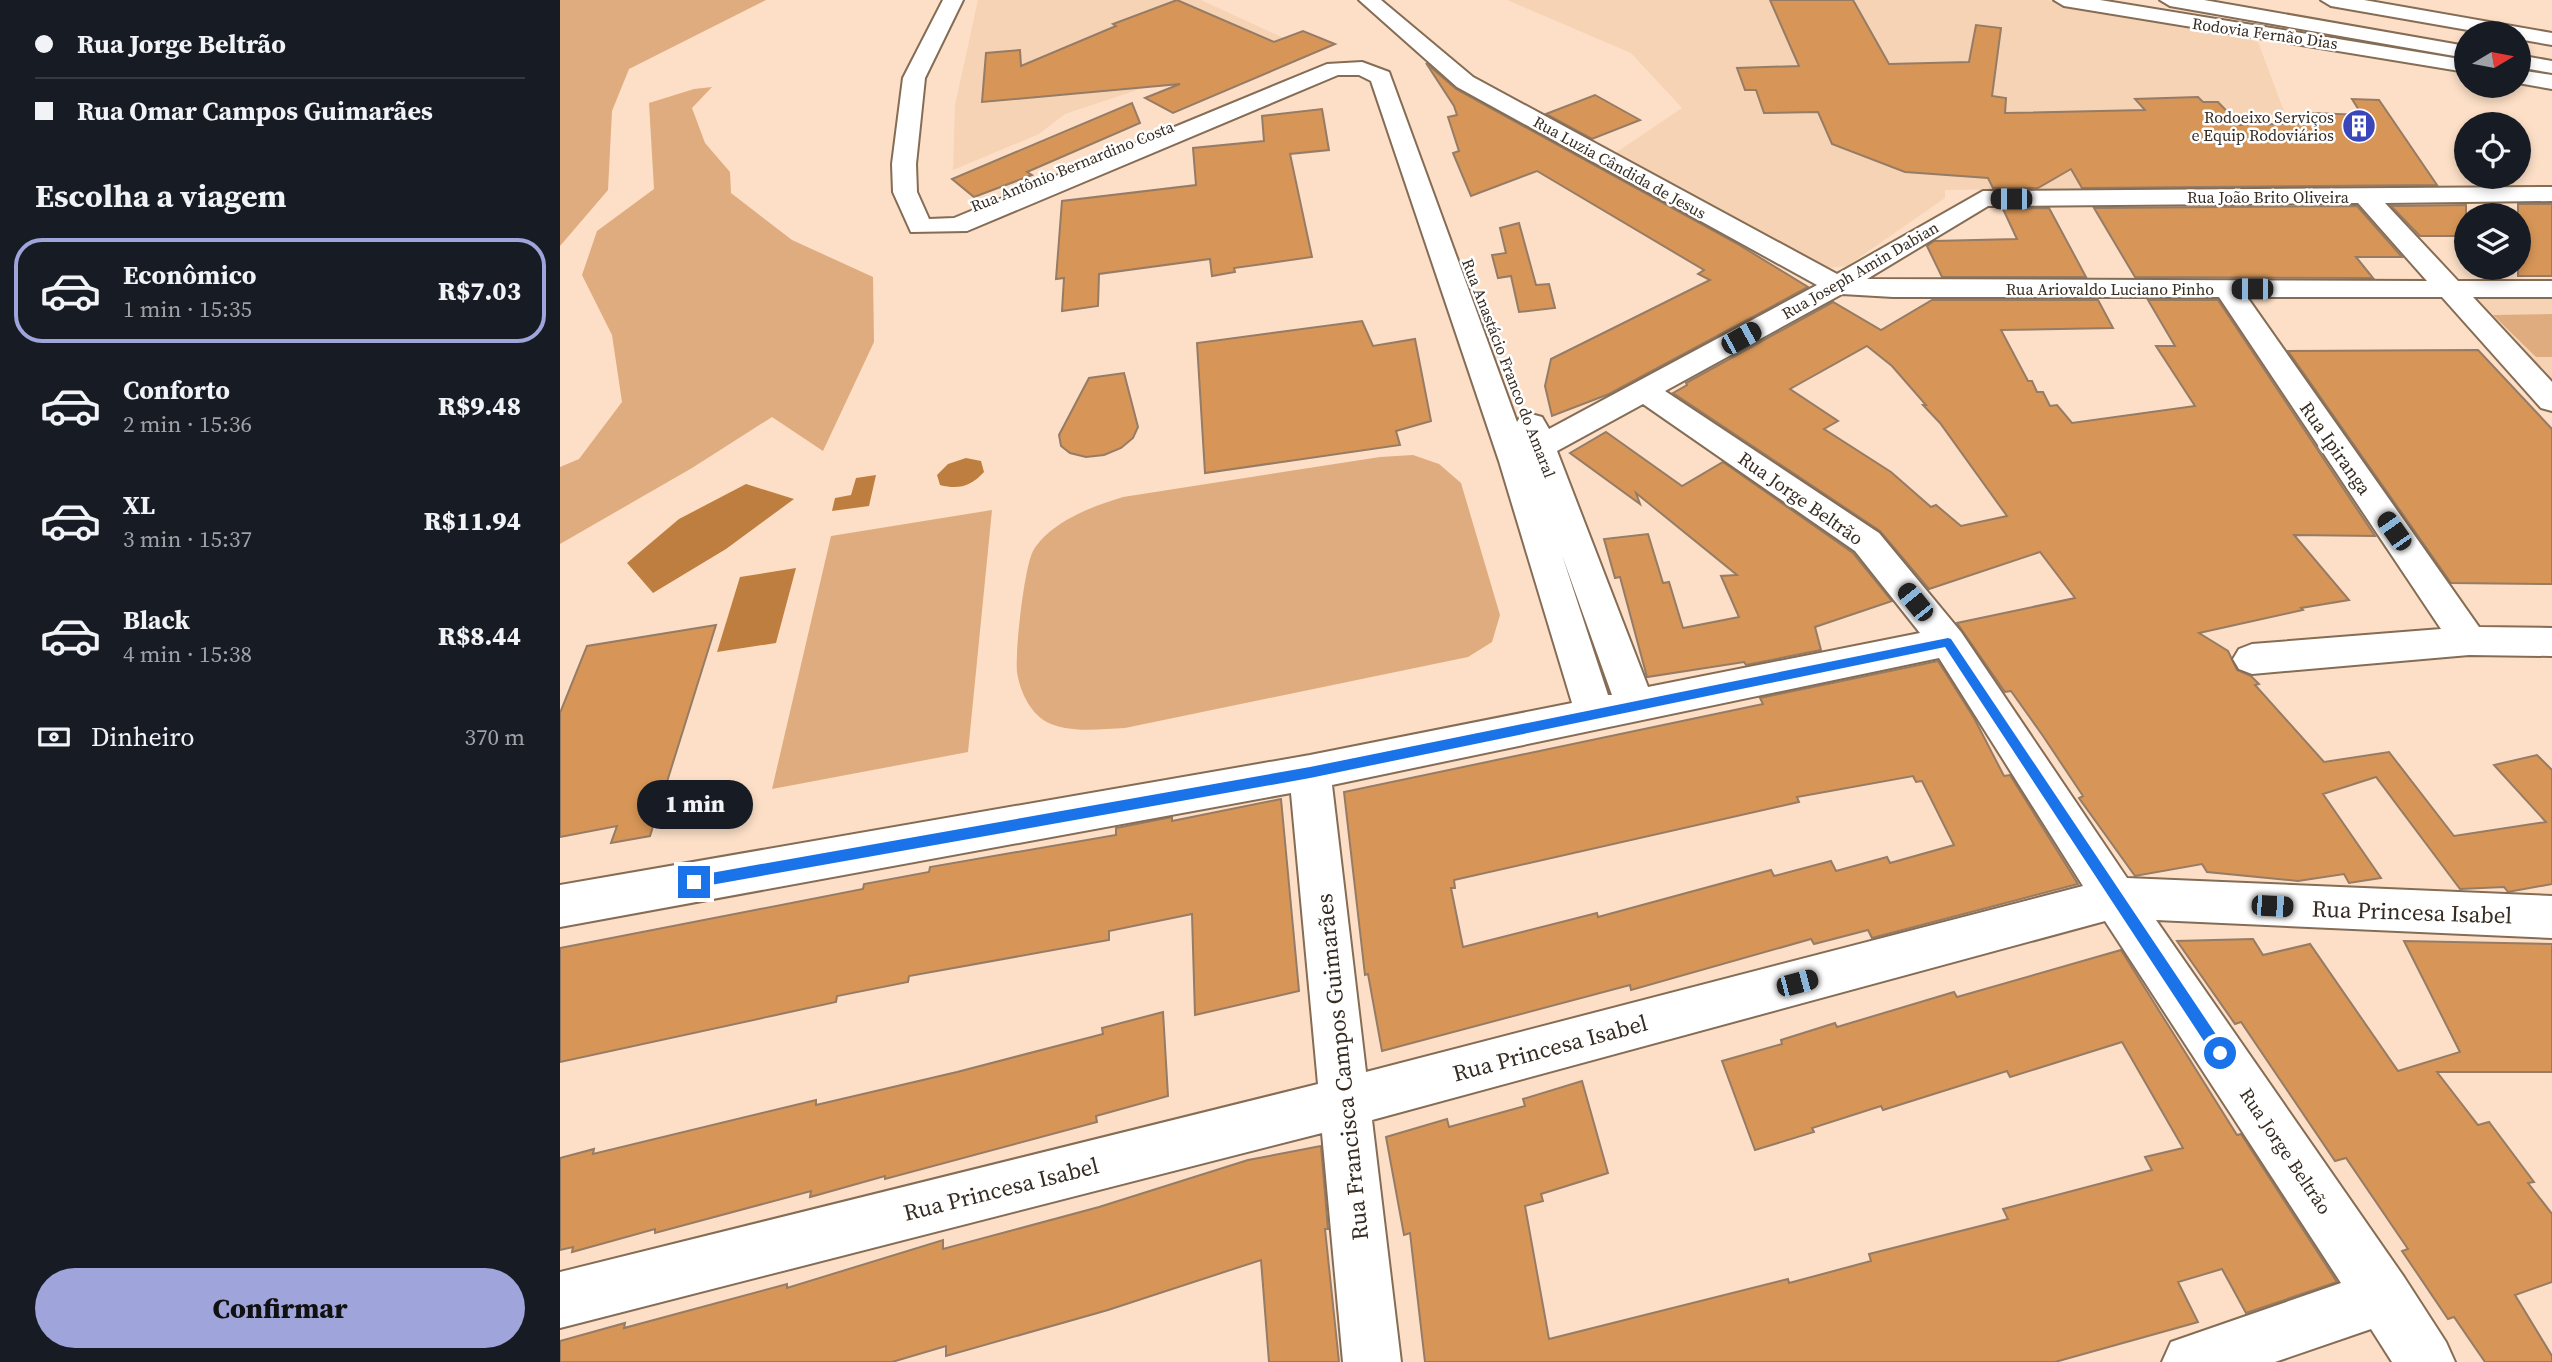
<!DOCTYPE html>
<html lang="pt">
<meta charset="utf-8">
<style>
:root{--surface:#171b24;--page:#242831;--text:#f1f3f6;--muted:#9ea1a6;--line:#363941;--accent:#9fa5db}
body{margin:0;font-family:"Source Serif 4",serif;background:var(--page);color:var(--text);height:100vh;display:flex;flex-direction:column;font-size:26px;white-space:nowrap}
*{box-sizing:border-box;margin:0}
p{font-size:23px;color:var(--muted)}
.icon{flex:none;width:38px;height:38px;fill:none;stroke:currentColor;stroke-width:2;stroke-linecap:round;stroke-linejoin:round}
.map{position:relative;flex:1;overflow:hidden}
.drawer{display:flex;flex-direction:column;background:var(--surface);width:560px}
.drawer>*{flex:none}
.banner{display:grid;align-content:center;height:154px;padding:0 35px;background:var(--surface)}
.needle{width:46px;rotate:80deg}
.tools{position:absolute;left:1894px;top:21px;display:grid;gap:14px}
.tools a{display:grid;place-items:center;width:77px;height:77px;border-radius:50%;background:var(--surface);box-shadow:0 4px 10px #0003;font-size:35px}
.end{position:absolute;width:32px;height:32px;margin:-16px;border:9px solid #1a73e8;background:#fff;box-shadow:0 0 0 4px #fff}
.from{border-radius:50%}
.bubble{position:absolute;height:49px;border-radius:24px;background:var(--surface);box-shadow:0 4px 10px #0003;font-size:23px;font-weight:800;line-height:49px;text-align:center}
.car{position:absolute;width:21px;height:42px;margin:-21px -10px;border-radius:9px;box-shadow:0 0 5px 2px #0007;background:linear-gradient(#222 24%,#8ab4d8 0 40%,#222 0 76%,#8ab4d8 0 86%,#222 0)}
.banner b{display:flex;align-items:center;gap:24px;height:66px;font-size:26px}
.banner b+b{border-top:2px solid var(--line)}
.banner i{width:18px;height:18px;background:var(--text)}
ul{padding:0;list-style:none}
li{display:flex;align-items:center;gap:21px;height:105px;margin:0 14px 10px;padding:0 21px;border:4px solid transparent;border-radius:28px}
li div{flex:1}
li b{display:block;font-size:26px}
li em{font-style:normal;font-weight:800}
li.current{border-color:var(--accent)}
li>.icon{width:63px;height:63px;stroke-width:1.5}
h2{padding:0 35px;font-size:32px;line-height:84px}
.pay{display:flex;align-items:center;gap:18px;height:77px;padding:0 35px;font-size:26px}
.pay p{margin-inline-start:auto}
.button{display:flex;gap:14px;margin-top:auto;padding:14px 35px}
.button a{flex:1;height:80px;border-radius:42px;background:var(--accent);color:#111;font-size:28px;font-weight:800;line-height:80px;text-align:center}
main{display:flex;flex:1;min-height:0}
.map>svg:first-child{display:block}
.built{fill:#f6d3b4}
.green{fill:#dfac7f}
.water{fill:#be7e3f}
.building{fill:#d79657;stroke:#967b65;stroke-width:2;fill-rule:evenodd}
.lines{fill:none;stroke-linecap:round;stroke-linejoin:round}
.minor-casing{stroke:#856c55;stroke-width:4}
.major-casing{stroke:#856c55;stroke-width:4}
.highway-casing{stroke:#856c55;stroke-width:4}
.minor{fill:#fff;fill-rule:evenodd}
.major{fill:#fff;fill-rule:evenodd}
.highway{fill:#fff;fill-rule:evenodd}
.route{fill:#1a73e8}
.labels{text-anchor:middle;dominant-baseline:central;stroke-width:5;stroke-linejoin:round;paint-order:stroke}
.far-street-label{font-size:16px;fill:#372c22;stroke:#fff}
.far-poi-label{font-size:16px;fill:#372c22;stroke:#fff;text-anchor:end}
.street-label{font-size:19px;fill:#372c22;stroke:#fff}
.near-street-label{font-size:23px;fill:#372c22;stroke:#fff}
</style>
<main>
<section class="drawer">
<div class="banner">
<b><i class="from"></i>Rua Jorge Beltrão</b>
<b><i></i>Rua Omar Campos Guimarães</b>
</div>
<h2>Escolha a viagem</h2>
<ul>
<li class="current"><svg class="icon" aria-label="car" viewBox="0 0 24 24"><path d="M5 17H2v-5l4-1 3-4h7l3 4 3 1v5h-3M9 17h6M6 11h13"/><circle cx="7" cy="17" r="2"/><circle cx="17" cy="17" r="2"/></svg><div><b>Econômico</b><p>1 min · 15:35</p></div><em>R$7.03</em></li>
<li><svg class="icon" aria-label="car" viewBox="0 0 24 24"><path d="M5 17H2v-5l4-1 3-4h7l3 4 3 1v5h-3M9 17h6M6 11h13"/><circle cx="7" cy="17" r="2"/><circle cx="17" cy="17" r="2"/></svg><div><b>Conforto</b><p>2 min · 15:36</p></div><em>R$9.48</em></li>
<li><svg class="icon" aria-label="car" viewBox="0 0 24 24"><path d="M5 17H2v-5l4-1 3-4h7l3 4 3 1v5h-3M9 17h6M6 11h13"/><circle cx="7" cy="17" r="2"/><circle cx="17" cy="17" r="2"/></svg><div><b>XL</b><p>3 min · 15:37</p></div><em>R$11.94</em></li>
<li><svg class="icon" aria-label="car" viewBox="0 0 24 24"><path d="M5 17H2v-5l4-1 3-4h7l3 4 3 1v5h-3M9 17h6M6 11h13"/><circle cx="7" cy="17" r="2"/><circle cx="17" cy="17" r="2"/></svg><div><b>Black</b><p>4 min · 15:38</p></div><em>R$8.44</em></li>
</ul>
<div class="pay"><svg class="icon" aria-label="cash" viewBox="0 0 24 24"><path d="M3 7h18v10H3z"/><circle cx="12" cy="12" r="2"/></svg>Dinheiro<p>370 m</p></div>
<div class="button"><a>Confirmar</a></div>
</section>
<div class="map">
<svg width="1992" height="1362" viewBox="0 0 1992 1362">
<rect width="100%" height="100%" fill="#fcdfc6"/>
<!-- built -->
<g class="built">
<path d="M418,0H641L728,40L505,114L479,134L393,170L395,105Z"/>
<path d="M947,0H1487L1657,31L1698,42L1752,186L1385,190V198L1287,266L1266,268L1054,154L1122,108L1071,53Z"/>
<path d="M1992,298V383L1914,299Z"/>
</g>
<!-- green -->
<g class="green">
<path d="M0,0H206L69,69L52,111L48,190L0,246Z"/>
<path d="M152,87L132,108L145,143L170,172L171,193L232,240L313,277L314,342L263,451L212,417L132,468L0,544V467L19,459L62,402L52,335L22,275L37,231L94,189L89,103L134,89Z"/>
<path d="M1992,314V357H1976L1933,315Z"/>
<path d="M853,455L879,464L901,483L940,615L932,642L908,657L565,728C542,729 513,733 491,724C471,716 460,692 457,672C455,652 464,568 473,551C490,522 533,506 563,497L820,457Z"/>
<path d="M432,510L408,752L212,789L271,536Z"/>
</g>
<!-- water -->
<g class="water">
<path d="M406,458L421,461L424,472C411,486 399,490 380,485L377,475L388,464Z"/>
<path d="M316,475L309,506L272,511L275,498L291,495L296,478Z"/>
<path d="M186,484L234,499L166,549L93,593L67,563L119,519Z"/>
<path d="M236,568L216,643L157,652L180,577Z"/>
</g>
<!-- building -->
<g class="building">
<path d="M617,0L714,42L743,31L775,44L613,113L585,98L620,84L422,102L426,53L460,50L461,66L556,26L553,24Z"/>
<path d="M1210,0H1293L1329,64L1409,62L1416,25L1441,28L1432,96L1446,98L1445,113L1585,110L1575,99L1638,97L1643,102H1658L1680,125L1760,123L1754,113L1802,115L1792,99L1819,100L1877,185L1522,188L1511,169L1478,188H1433L1428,178L1345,172L1272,144L1258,112L1204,113L1196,90H1185L1177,68L1239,66Z"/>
<path d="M866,63L896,89L1176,243L1248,287L1049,394L992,416L985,386L991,359L1150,280L1138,274L1144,270L977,171L911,196L893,153L899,151L888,117L897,115L894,106Z"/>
<path d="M1035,95L1080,120L1032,139L986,114Z"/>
<path d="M572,103L580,123L467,172L472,175L414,197L392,179Z"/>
<path d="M762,109L769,150L730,154L752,257L674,268L675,272L652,276L650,259L539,274L538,306L502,311L504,278L496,279L502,201L636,185L633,148L704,141L702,116Z"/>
<rect x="1958" y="204" width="34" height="72"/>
<path d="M1906,205V236H1860L1831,206Z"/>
<path d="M1797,206L1842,257H1796L1813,278L1575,277L1534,208Z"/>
<path d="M1489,208L1526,277H1382L1367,246L1374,241L1457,239L1443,209Z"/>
<path d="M959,223L976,285L989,284L995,308L959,312L951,276L938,278L932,255L946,253L940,228Z"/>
<path d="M1372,300H1538L1553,328L1441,330L1468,381H1472L1477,392H1483L1490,406L1497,405L1512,423L1635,406L1596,346H1615L1588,300H1658L1815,536L1734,535L1789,600L1741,608L1743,610L1639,633L1668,651L1677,670L1691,676L1699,684L1695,685L1764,762L1829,752L1894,836L1986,822L1934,765L1977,755L1992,770V884L1948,892L1944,887L1900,889L1816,777L1763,794L1821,878L1789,883L1784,874L1738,881L1647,872L1642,864L1575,876L1519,798L1523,796L1483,736L1451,691L1445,692L1397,623L1515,598L1480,552L1369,589L1320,531L1113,393L1127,385L1126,383L1273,302L1321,330ZM1307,346L1332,366L1366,405H1363L1380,423L1447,516L1401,526L1376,505L1371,507L1331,472L1264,429L1278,421L1230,389Z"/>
<path d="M802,321L813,346L855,339L871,421L836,431L840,445L645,473L637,343Z"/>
<path d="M1918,350L1992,429V584L1891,583L1728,351Z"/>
<path d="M564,373L578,427L573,438L561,448L544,455L526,457L510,453L501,446L499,435L529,378Z"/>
<path d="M1046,432L1122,486L1163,462L1293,553L1332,601L1255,627L1261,650L1186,665L1184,662L1087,677L1060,577L1055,578L1044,539L1088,534L1103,583L1109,582L1123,628L1179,617L1161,576L1177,575L1076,493L1080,504L1010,453Z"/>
<path d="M156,625L90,836L51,843L57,826L0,837V713L27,646Z"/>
<path d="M1378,661L1414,718L1444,776L1450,775L1518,884L1312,938L1308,930L1254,944L1251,939L1071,990L1070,985L822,1051L808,974L805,975L784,792L1203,704L1200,698ZM1353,776L1356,782L1362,781L1394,845L1330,863L1327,857L1276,871L1271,861L1214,876L1211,870L1038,917L1037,913L903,947L891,888H895L894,880L1239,802L1237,797Z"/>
<path d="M721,799L739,991L635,1015L632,914L549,931V940L349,976L348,982L277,996L276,1002L0,1062V948L303,889L304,884L369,872L370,867L556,835V828L612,817V821Z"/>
<path d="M1693,939L1703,955L1750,944L1838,1071L1900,1052L1844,941L1992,944V1072H1877L1918,1125L1929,1122L1974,1182L1968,1183L1992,1214V1282L1955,1295L1992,1356V1362H1925L1894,1317L1888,1319L1842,1251L1848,1249L1786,1158L1775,1161L1681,1022L1675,1024L1617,941Z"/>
<path d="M1561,950L1677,1135L1681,1134L1777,1282L1686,1313L1662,1269L1618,1282L1638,1322L1495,1362H865L850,1233L844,1235L826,1137L887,1119L889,1127L965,1106L963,1099L1022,1081L1048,1173L981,1194L983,1201L965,1206L989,1339L1228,1279L1229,1283L1311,1261L1309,1254L1448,1219L1443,1209L1592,1170L1585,1157L1623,1148L1562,1042L1450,1077L1447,1071L1323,1110L1321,1106L1252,1128L1254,1132L1195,1150L1162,1061L1222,1044L1221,1040L1275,1023L1277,1027L1394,992L1397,997Z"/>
<path d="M603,1012L608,1096L536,1116L537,1122L325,1179V1176L250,1197L251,1191L95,1233V1229L12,1252L13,1247L0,1250V1158L34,1149L33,1154L256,1100V1105L397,1072L543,1034L542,1028Z"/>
<path d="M761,1146L768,1229H765L779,1362H709L701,1260L548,1310L386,1356V1346L332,1362H0V1341L65,1323L64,1328L227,1284V1288L383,1240V1249L539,1207L688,1160Z"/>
</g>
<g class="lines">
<!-- minor casing -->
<g class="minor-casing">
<path id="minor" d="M383,0H403L365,78L356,164L357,192L369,219L394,218L767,64L802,62L829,72L957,422L960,417L971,414L982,417L989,429L1257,285L897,87L799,0H821L913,77L1277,274L1423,191L1992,187V201L1825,203L1898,281H1992V297H1913L1992,382V411L1981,408L1882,297H1687L1919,627L1992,628V656L1909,655L1692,674L1679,669L1673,659L1679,649L1692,644L1881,629L1659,297H1333L1282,294L1105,391L1319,533L1401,632L1567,878L1992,896V938L1596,920L1844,1277L1886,1342L1895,1362H1832L1811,1329L1715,1362H1602L1611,1342L1781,1283L1545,921L812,1120L841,1362H783L762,1133L0,1328V1272L758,1084L731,793L0,927V885L750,755L1012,703L939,461L811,81L799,75H778L407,231L351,232L333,192L332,164L343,78ZM1798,203L1867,281L1307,279L1428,206ZM1083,404L1295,551L1360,633L1088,687L997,451ZM1002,555L1052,695H1048ZM1379,658L1523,886L806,1072L772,785Z"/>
</g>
<!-- major casing -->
<g class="major-casing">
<g id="major">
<path d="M1494,0H1540L1906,60V72L1504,6Z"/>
<path d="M1761,0H1804L1992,33V45L1958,39V33H1925L1771,6Z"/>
<path d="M1958,70L1992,75V89L1958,83Z"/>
</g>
</g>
<!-- highway casing -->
<g class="highway-casing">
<g id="highway">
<path d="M1600,0H1644L1906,46V58L1610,6Z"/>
<path d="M1958,55L1992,61V73L1958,67Z"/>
</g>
</g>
<!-- minor -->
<use href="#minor" class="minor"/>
<!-- major -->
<use href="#major" class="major"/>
<!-- highway -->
<use href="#highway" class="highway"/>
</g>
<!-- route -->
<path class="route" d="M1388,638L1391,639L1665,1048V1058H1655L1385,647L750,778L134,888L128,882L134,876L750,767Z"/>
<!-- icons -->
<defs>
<g id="building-disc" transform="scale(1.75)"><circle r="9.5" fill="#3b46ba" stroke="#fff"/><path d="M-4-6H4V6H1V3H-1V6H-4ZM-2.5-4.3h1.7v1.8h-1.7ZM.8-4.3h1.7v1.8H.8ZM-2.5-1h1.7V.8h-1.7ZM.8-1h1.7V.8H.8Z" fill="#fff"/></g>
</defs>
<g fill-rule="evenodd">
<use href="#building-disc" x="1799" y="126"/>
</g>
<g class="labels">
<!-- far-street labels -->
<g class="far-street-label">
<text transform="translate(1705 33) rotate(8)">Rodovia Fernão Dias</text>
<text transform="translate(512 166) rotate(-22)">Rua Antônio Bernardino Costa</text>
<text transform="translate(1060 167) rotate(29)">Rua Luzia Cândida de Jesus</text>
<text x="1708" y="197">Rua João Brito Oliveira</text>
<text transform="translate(1300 270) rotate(-30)">Rua Joseph Amin Dabian</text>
<text x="1550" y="289">Rua Ariovaldo Luciano Pinho</text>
<text transform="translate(949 368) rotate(69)">Rua Anastácio Franco do Amaral</text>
</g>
<!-- far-poi labels -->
<g class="far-poi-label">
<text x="1774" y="117">Rodoeixo Serviços<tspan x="1774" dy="18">e Equip Rodoviários</tspan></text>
</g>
<!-- street labels -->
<g class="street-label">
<text transform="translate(1776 448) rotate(55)">Rua Ipiranga</text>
<text transform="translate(1241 498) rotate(35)">Rua Jorge Beltrão</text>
<text transform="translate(1726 1151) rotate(56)">Rua Jorge Beltrão</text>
</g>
<!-- near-street labels -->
<g class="near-street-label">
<text transform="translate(1852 912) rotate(2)">Rua Princesa Isabel</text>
<text transform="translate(990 1048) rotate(-15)">Rua Princesa Isabel</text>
<text transform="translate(782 1067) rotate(-96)">Rua Francisca Campos Guimarães</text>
<text transform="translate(441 1189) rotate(-14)">Rua Princesa Isabel</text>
</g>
</g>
</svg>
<div class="tools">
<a><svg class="needle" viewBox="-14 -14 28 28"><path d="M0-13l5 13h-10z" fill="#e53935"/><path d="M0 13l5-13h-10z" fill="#9ea1a6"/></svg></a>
<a><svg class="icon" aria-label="locate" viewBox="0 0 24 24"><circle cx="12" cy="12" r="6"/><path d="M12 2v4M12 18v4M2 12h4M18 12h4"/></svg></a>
<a><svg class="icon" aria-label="layers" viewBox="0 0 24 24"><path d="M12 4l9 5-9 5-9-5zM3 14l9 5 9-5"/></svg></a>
</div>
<i class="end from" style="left:1660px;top:1053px"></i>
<i class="end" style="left:134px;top:882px"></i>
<div class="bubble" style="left:77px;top:780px;width:116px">1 min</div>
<i class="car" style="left:1451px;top:199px;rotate:270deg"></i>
<i class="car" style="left:1692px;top:289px;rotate:270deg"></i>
<i class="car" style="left:1181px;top:338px;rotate:61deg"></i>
<i class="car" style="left:1834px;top:531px;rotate:325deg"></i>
<i class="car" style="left:1355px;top:602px;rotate:321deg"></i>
<i class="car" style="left:1712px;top:906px;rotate:93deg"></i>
<i class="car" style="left:1237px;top:983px;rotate:75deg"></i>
</div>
</main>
